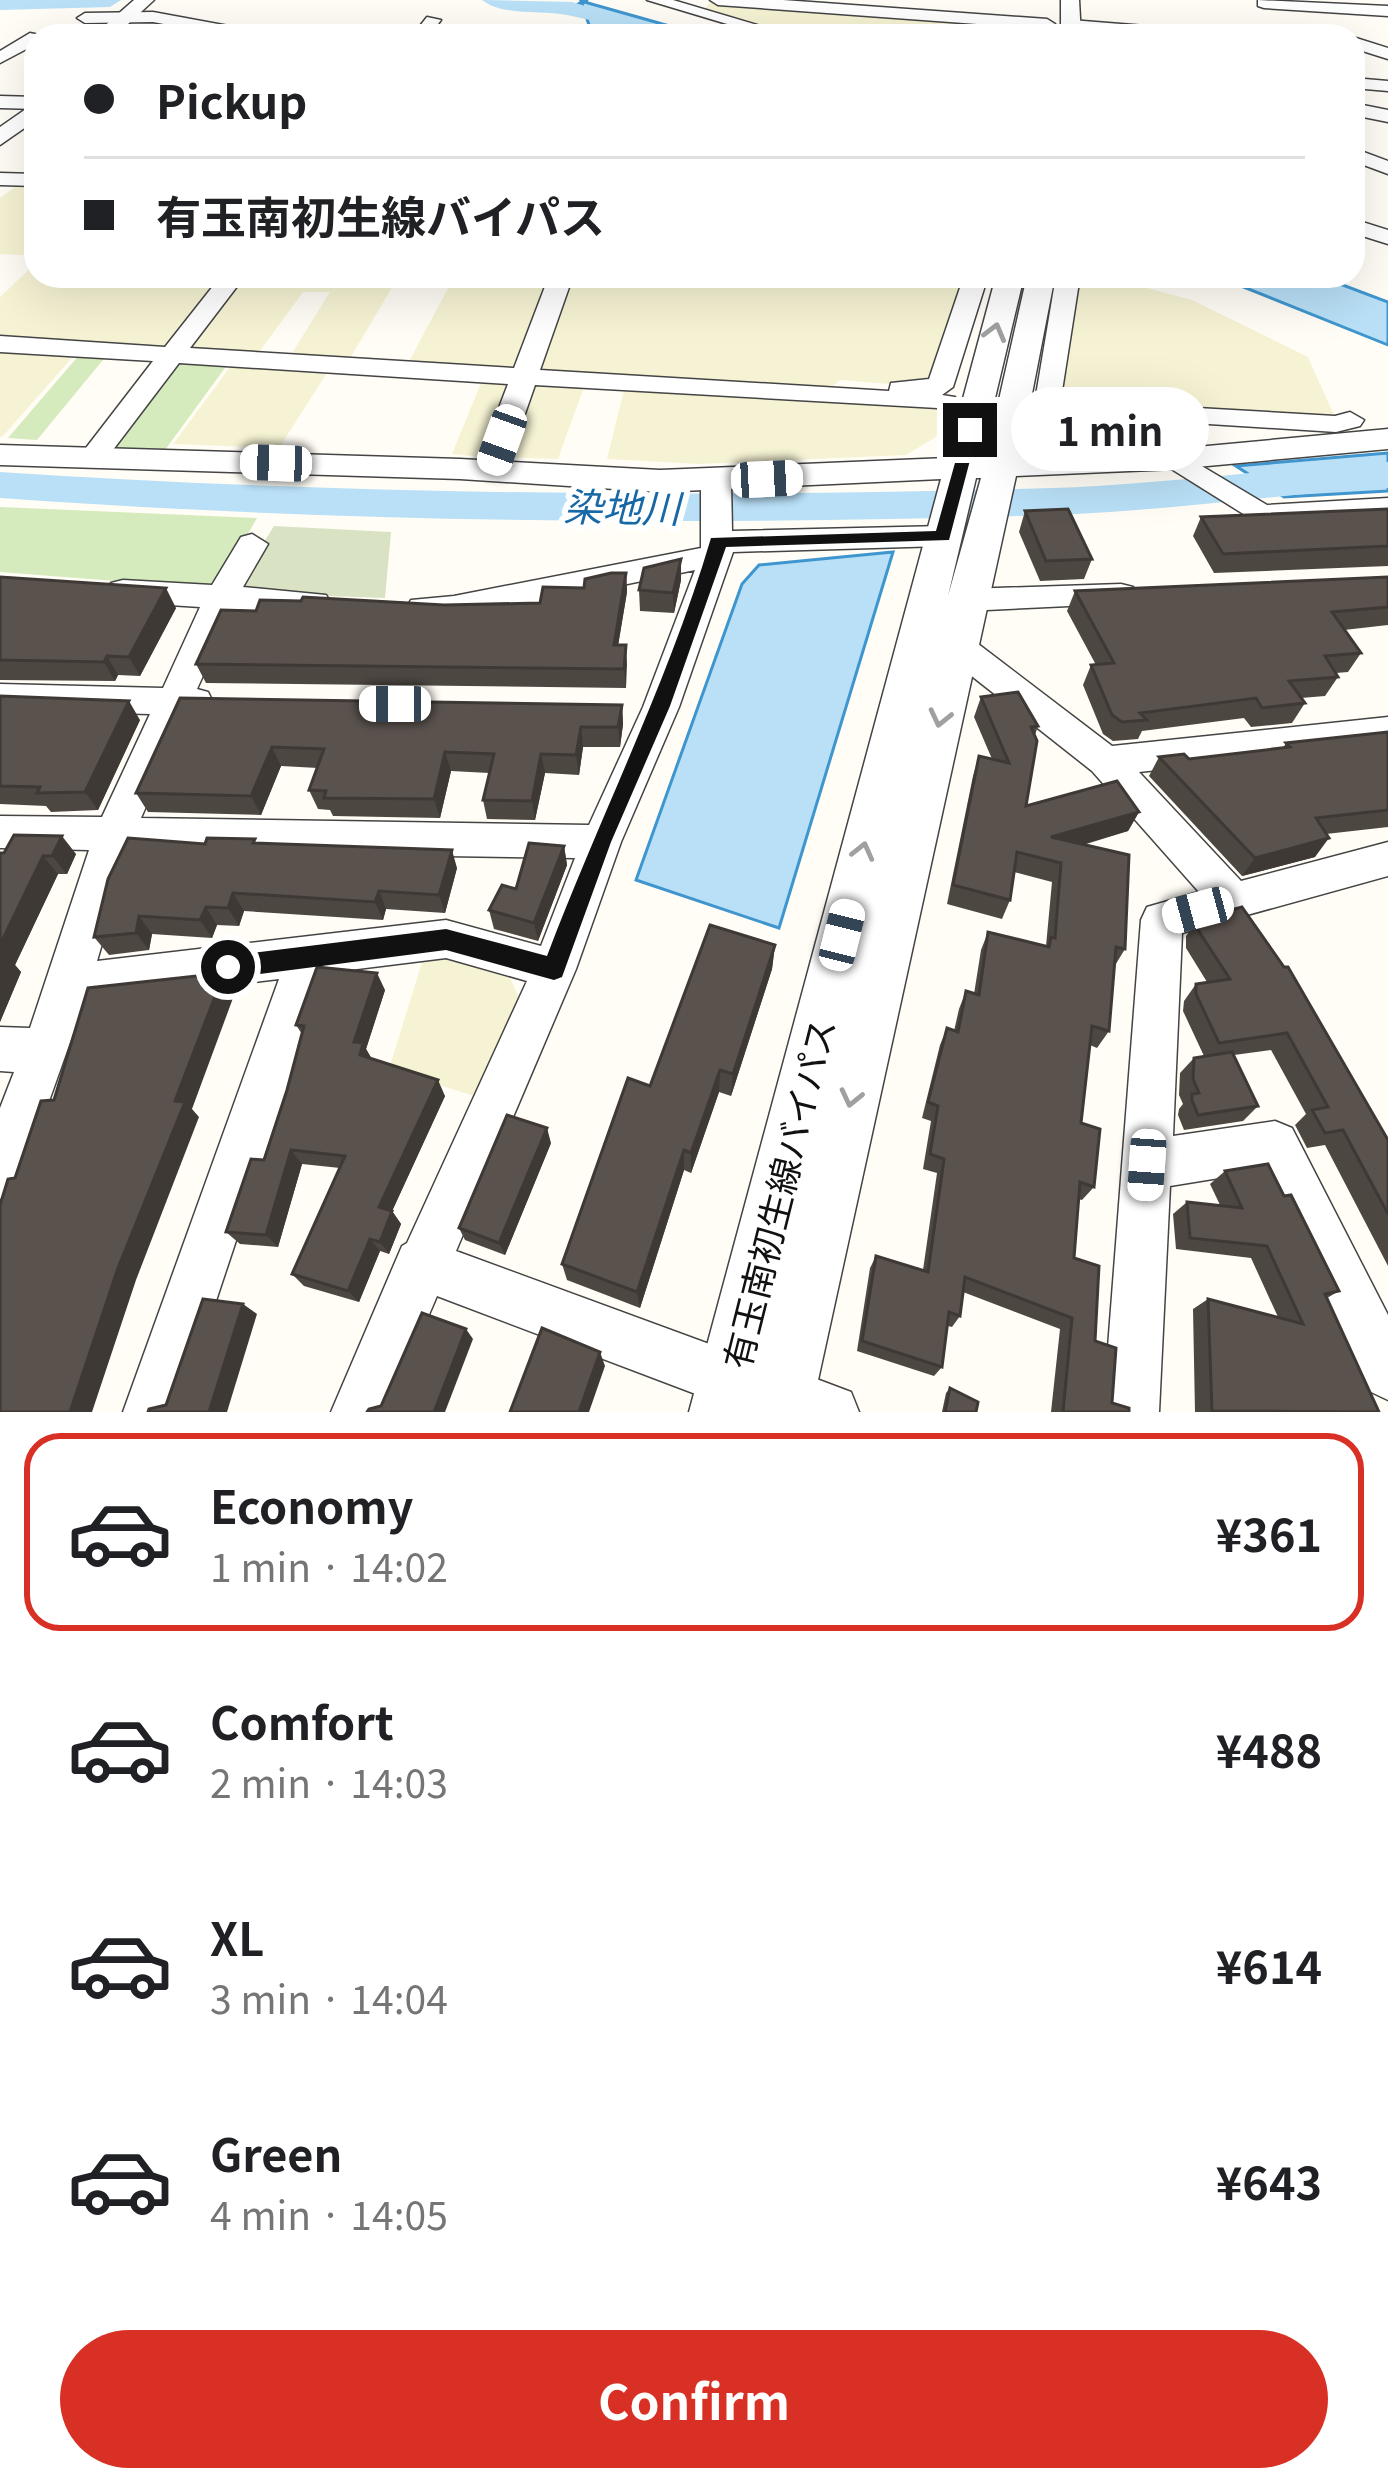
<!DOCTYPE html>
<meta charset="utf-8">
<style>
:root{--surface:#fff;--page:#f6f6f6;--text:#202124;--muted:#757577;--line:#e0e0e0;--accent:#d93025}
body{margin:0;font-family:Georgia,"Noto Sans JP",serif;background:var(--page);color:var(--text);height:100vh;display:flex;flex-direction:column;font-size:45px;white-space:nowrap}
*{box-sizing:border-box;margin:0}
p{font-size:39px;color:var(--muted)}
.icon{flex:none;width:66px;height:66px;fill:none;stroke:currentColor;stroke-width:2;stroke-linecap:round;stroke-linejoin:round}
.map{position:relative;height:1412px;overflow:hidden}
.sheet{display:flex;flex-direction:column;background:var(--surface);flex:1}
.sheet>*{flex:none}
.banner{position:absolute;left:24px;top:24px;width:1341px;height:264px;border-radius:36px;box-shadow:0 12px 48px #0002;display:grid;align-content:center;height:264px;padding:0 60px;background:var(--surface)}
.end{position:absolute;width:54px;height:54px;margin:-27px;border:15px solid #111;background:#fff;box-shadow:0 0 0 6px #fff}
.from{border-radius:50%}
.bubble{position:absolute;height:84px;border-radius:42px;background:var(--surface);box-shadow:0 12px 48px #0002;font-size:39px;font-weight:700;line-height:84px;text-align:center}
.car{position:absolute;width:36px;height:72px;margin:-36px -18px;border-radius:15px;box-shadow:0 0 9px 3px #0007;background:linear-gradient(#fff 24%,#345 0 40%,#fff 0 76%,#345 0 86%,#fff 0)}
.banner b{display:flex;align-items:center;gap:42px;height:114px;font-size:45px}
.banner b+b{border-top:3px solid var(--line)}
.banner i{width:30px;height:30px;background:var(--text)}
ul{padding:21px 0 0;list-style:none}
li{display:flex;align-items:center;gap:36px;height:198px;margin:0 24px 18px;padding:0 36px;border:6px solid transparent;border-radius:36px}
li div{flex:1}
li b{display:block;font-size:45px}
li em{font-style:normal;font-weight:700}
li.current{border-color:var(--accent)}
li>.icon{width:108px;height:108px;stroke-width:1.5}
.cta{display:flex;gap:24px;margin-top:auto;padding:24px 60px}
.cta a{flex:1;height:138px;border-radius:72px;background:var(--accent);color:#fff;font-size:48px;font-weight:700;line-height:138px;text-align:center}
.map>svg:first-child{display:block}
.farmland{fill:#f6f3d4}
.green{fill:#d5ebbd}
.cemetery{fill:#d9e3c4}
.water{fill:#b9e0f7;stroke:#3f96cf;stroke-width:3}
.lines{fill:none;stroke-linecap:round;stroke-linejoin:round}
.stream{stroke:#3f96cf;stroke-width:4.5}
.river{fill:#b9e0f7;fill-rule:evenodd}
.service-casing{stroke:#444;stroke-width:3}
.minor-casing{stroke:#444;stroke-width:3}
.tertiary-casing{stroke:#444;stroke-width:3}
.service{fill:#fff;fill-rule:evenodd}
.minor{fill:#fff;fill-rule:evenodd}
.tertiary{fill:#fff;fill-rule:evenodd}
.wall{fill:#4d4742}
.shaded-wall{fill:#3f3936}
.building{fill:#5a524d;stroke:#3f3936;stroke-width:3}
.oneway{stroke:#a0a0a0}
.route{fill:#111}
.labels{text-anchor:middle;dominant-baseline:central;stroke-width:12;stroke-linejoin:round;paint-order:stroke}
.street-label{font-size:36px;fill:#111;stroke:#fff}
.water-label{font-size:39px;font-style:italic;fill:#1768a6;stroke:#fff}
</style>
<div class="map">
<svg width="1388" height="1412" viewBox="0 0 1388 1412">
<rect width="100%" height="100%" fill="#fffdf5"/>
<!-- farmland -->
<g class="farmland">
<path d="M710,2L1021,25L1026,36H799L704,11Z"/>
<path d="M19,184H36V256L0,254V198Z"/>
<path d="M36,263V276H226L171,348L0,339V297Z"/>
<path d="M239,276H551L513,371L407,365L453,279L398,277L348,362L289,358L330,292H303L257,355L180,350Z"/>
<path d="M567,276H968L927,387L840,380L826,392L534,373Z"/>
<path d="M1077,276H1102L1192,300L1308,357L1336,420L1149,411L1145,400L1056,392Z"/>
<path d="M0,348L77,352L2,437H0Z"/>
<path d="M233,363L330,368L279,448L173,444Z"/>
<path d="M483,378L511,379L485,457L452,454Z"/>
<path d="M531,380L585,384L558,459L504,457Z"/>
<path d="M625,386L944,407L936,437L906,455L699,464L607,459Z"/>
<path d="M453,955L509,975L518,996L477,1097L389,1069L423,959Z"/>
</g>
<!-- green -->
<g class="green">
<path d="M80,354L107,355L37,440L8,438Z"/>
<path d="M178,361H230L165,450L116,448L114,444Z"/>
<path d="M0,507L257,518L223,578L205,588L0,572Z"/>
</g>
<!-- cemetery -->
<path class="cemetery" d="M274,526L391,532L385,598L241,593L239,582Z"/>
<!-- water -->
<g class="water">
<path d="M581,1L705,36H617L590,28Z"/>
<path d="M1216,276H1319L1388,302V345Z"/>
<path d="M1388,453V491L1284,497L1236,466Z"/>
<path d="M893,552L779,928L636,880L742,584L759,565Z"/>
</g>
<g class="lines">
<!-- stream -->
<path class="stream" d="M572,9L586,0"/>
<!-- river -->
<g class="river">
<path d="M0,0H121L110,7L0,10Z"/>
<path d="M482,0L572,2L668,31L672,36C631,36 606,22 567,15C541,10 502,16 482,0Z"/>
<path d="M1388,462V488C1276,494 1165,511 1053,515C702,526 350,523 0,498V472C350,495 702,498 1053,488C1165,484 1276,468 1388,462Z"/>
</g>
<!-- service casing -->
<g class="service-casing">
<path id="service" d="M507,33H513L514,35L505,36Z"/>
</g>
<!-- minor casing -->
<g class="minor-casing">
<g id="minor">
<path d="M647,0H673L794,36H767Z"/>
<path d="M710,0H783L1047,19L1055,24L1047,29L718,5Z"/>
<path d="M1258,0L1388,6V16L1264,8L1258,6Z"/>
<path d="M153,12L256,31L264,36H229L153,22L85,23L77,18L85,13Z"/>
<path d="M427,17L441,20L429,36H412Z"/>
<path d="M1071,20L1208,31L1216,36L1065,28V22Z"/>
<path d="M30,33L44,36H36V44L0,63V51Z"/>
<path d="M1353,37L1388,48V59L1353,48Z"/>
<path d="M1353,78L1388,81V91L1353,88Z"/>
<path d="M0,96L36,97V109L0,108Z"/>
<path d="M1353,103L1388,110V122L1353,115Z"/>
<path d="M1353,148L1388,161V174L1353,161Z"/>
<path d="M0,173L36,174V186L0,185Z"/>
<path d="M1353,219L1388,230V244L1353,233Z"/>
<path d="M221,276H245L190,348L514,368L549,276H573L540,370L889,391L891,383L929,379L964,276H988L953,387L942,395L955,397L959,403L955,409L535,385L505,471L490,480L475,471L508,384L179,363L103,463L93,466L79,457L153,361L0,352V336L165,347Z"/>
<path d="M1056,276H1080L1062,391L1091,394L1093,402L1335,416L1350,412L1364,420L1360,426L1336,432L1034,413L1030,407L1035,401Z"/>
<path d="M1175,450L1267,505L1388,498V518L1261,525L1165,465L1161,459L1165,453Z"/>
<path d="M716,471L731,480L732,531L943,526L959,536L943,546L733,552L679,707L621,842L576,969L456,1251L750,1359L758,1379L750,1399L730,1407L437,1296L387,1412H331L402,1246L407,1243L527,981L446,958L325,973L179,1412H123L279,979L84,1003L17,1191L0,1199V1108L14,1072L0,1071V1027L30,1028L89,850L0,848V816L102,817L150,714L0,710V684L163,688L200,607L123,602L111,599L107,591L111,583L123,580L212,585L241,537L252,534L268,544L243,587L326,595L331,603L326,611L314,614L233,609L197,689L208,692L213,702L208,712L186,715L141,818L589,825L643,707L695,570L454,620L411,616L406,608L411,600L454,596L701,548V480ZM129,851L575,858L541,946L446,920L97,961Z"/>
<path d="M1121,584L1133,587L1137,595L1133,603L966,611L954,608L950,600L954,592L966,589Z"/>
<path d="M957,634L969,637L1112,746L1388,717V745L1139,772L1241,881L1388,842V876L1182,933L1173,1136L1275,1121L1292,1128L1388,1315V1400L1369,1391L1262,1171L1170,1186L1159,1412H1103L1141,920L1147,907L1199,892L1092,771L945,655L940,646L945,637Z"/>
<path d="M782,1366L851,1392L859,1412H762L754,1394L762,1374Z"/>
</g>
</g>
<!-- tertiary casing -->
<g class="tertiary-casing">
<g id="tertiary">
<path d="M134,0H154L115,36H93Z"/>
<path d="M1061,0H1079L1081,36H1061Z"/>
<path d="M36,102V120L0,145V127Z"/>
<path d="M996,276H1024L981,457H986L1027,276H1055L1020,455L1175,449L1388,429V449L1175,469L1016,476L811,1412H689L941,479L660,492L460,479L0,465V445L460,459L660,470L947,458ZM976,478H981L948,596Z"/>
</g>
</g>
<!-- service -->
<use href="#service" class="service"/>
<!-- minor -->
<use href="#minor" class="minor"/>
<!-- tertiary -->
<use href="#tertiary" class="tertiary"/>
</g>
<!-- wall -->
<g class="wall">
<path d="M1388,509V566L1214,573L1193,536L1201,517Z"/>
<path d="M1025,511L1092,559L1084,579L1040,581L1019,532Z"/>
<path d="M626,573L627,592L618,645H626V688L206,683L196,664L256,611L540,603Z"/>
<path d="M0,577L176,608L140,676L118,675L115,681L0,680Z"/>
<path d="M1388,577V625L1344,630L1361,653L1348,672L1336,673L1338,677L1325,696L1301,698L1305,703L1292,723L1251,727L1244,718L1142,731L1138,739L1113,741L1103,734L1083,685L1091,665H1096L1067,611L1075,591Z"/>
<path d="M681,580L674,613L640,611L639,590Z"/>
<path d="M0,696L140,720L98,810L51,812L46,806L0,804Z"/>
<path d="M981,697L1038,726L1035,735L1026,806L1139,812L1128,831L1083,845L1125,949L1114,967L1109,1031L1097,1048L1090,1045L1081,1123L1094,1187L1082,1200L1078,1199L1074,1258L1112,1403L1129,1412H1051L1060,1329L963,1292L960,1316L952,1327L948,1326L942,1367L934,1376L857,1351L870,1268L876,1256L923,1270L937,1173L923,1169L931,1121L922,1118L940,1045L947,1028L954,1031L959,1009L966,991L974,994L981,950L988,932L1046,946L1052,882L1014,872L1010,900L1002,919L947,904L973,776L979,756L992,759L974,717Z"/>
<path d="M180,698L622,705L623,724L620,747H583L579,775L545,773L535,820L487,819L483,800L489,773L451,771L440,818L333,816L330,810L318,809L309,790L318,768L281,766L261,815L148,812L136,793Z"/>
<path d="M1388,732V827L1326,834L1315,857L1242,876L1149,776L1159,757L1189,759L1283,748L1286,743Z"/>
<path d="M258,843L457,868L445,913L386,909L383,920L244,911L239,926L217,925L212,938L152,934L149,950L109,955L94,937L205,844Z"/>
<path d="M564,846L567,865L538,941L494,929L489,910Z"/>
<path d="M0,853L76,854L67,874H58L15,965L21,972L0,1022Z"/>
<path d="M1199,919L1388,1140V1266L1325,1145L1307,1148L1295,1125L1306,1114L1271,1050L1234,1055L1258,1106L1243,1121L1184,1130L1178,1115L1179,1109L1183,1104L1179,1095L1180,1073L1194,1058L1204,1056L1183,1011L1184,1001L1196,984L1207,982L1186,948V936Z"/>
<path d="M775,945L772,969L731,1096L719,1092L691,1173L684,1170L640,1308L567,1280L562,1264L650,1086Z"/>
<path d="M385,990L366,1049L371,1058L445,1096L392,1211L401,1224L389,1254L380,1251L359,1302L304,1286L292,1274L340,1168L302,1164L278,1247L240,1244L226,1232L264,1160L287,1090L302,1034L296,1025Z"/>
<path d="M551,1143L505,1255L465,1240L459,1228Z"/>
<path d="M1225,1171L1284,1196L1339,1291L1327,1298L1379,1412H1195L1193,1309L1208,1299L1278,1317L1251,1258L1176,1249L1173,1214L1187,1202L1220,1205L1210,1184Z"/>
<path d="M950,1388L976,1412H942L946,1393Z"/>
</g>
<!-- shaded-wall -->
<g class="shaded-wall">
<path d="M681,559V580L674,613L673,593Z"/>
<path d="M626,573L627,592L615,664L614,645Z"/>
<path d="M166,588L176,608L140,676L129,657Z"/>
<path d="M626,645L627,664L626,688L624,669Z"/>
<path d="M107,656L118,675L115,681L104,662Z"/>
<path d="M129,701L140,720L98,810L85,792Z"/>
<path d="M622,705L623,724L620,747L618,727Z"/>
<path d="M581,727L583,747L579,775L576,755Z"/>
<path d="M272,747L281,766L261,815L251,796Z"/>
<path d="M445,752L451,771L440,818L434,799Z"/>
<path d="M541,754L545,773L535,820L532,801Z"/>
<path d="M1139,812L1128,831L1042,856L1051,837Z"/>
<path d="M62,836L76,854L67,874L52,856Z"/>
<path d="M1329,838L1315,857L1242,876L1255,858Z"/>
<path d="M564,846L567,865L538,941L534,923Z"/>
<path d="M452,850L457,868L445,913L439,895Z"/>
<path d="M43,856L58,874L15,965L21,972L0,1022V945Z"/>
<path d="M379,891L386,909L383,920L375,902Z"/>
<path d="M233,893L244,911L239,926L228,908Z"/>
<path d="M206,907L217,925L212,938L200,920Z"/>
<path d="M139,916L152,934L149,950L136,933Z"/>
<path d="M775,945L772,969L731,1096L733,1074Z"/>
<path d="M224,973L236,990L192,1109L199,1117L136,1280L92,1412H70L175,1101Z"/>
<path d="M377,973L385,990L366,1049L372,1059L368,1070L354,1042Z"/>
<path d="M720,1070L719,1092L691,1173V1153Z"/>
<path d="M438,1080L445,1096L388,1220L379,1207Z"/>
<path d="M547,1128L551,1143L505,1255L499,1243Z"/>
<path d="M291,1150L302,1164L278,1247L266,1235Z"/>
<path d="M684,1150V1170L640,1308L637,1292Z"/>
<path d="M392,1211L401,1224L389,1254L380,1242Z"/>
<path d="M370,1239L380,1251L359,1302L348,1291Z"/>
<path d="M243,1304L257,1314L227,1412H209Z"/>
<path d="M466,1329L473,1339L445,1412H434Z"/>
<path d="M600,1352L605,1366L589,1412H579Z"/>
</g>
<!-- building -->
<g class="building">
<path d="M1068,509L1092,559L1046,561L1025,511Z"/>
<path d="M1388,509V546L1223,554L1201,517Z"/>
<path d="M681,559L673,593L639,590L644,568Z"/>
<path d="M611,573H626L614,645H626L624,669L196,664L221,610L256,611L260,600L301,601L303,597L444,605L540,603L543,587L584,588L585,579Z"/>
<path d="M0,577L166,588L129,657L107,656L104,662L0,660Z"/>
<path d="M1388,577V607L1332,612L1361,653L1325,656L1338,677L1289,681L1305,703L1262,708L1256,698L1140,713L1147,720L1122,722L1112,715L1091,665L1114,663L1075,591Z"/>
<path d="M1018,692L1038,726L1031,727L1037,741L1026,806L1117,781L1139,812L1051,837L1129,855L1125,949L1116,947L1109,1031L1092,1026L1081,1123L1100,1129L1094,1187L1080,1182L1074,1258L1099,1266L1095,1341L1116,1348L1112,1403L1129,1408V1412H1063L1072,1318L965,1277L960,1316L949,1312L942,1367L862,1341L876,1256L928,1272L944,1159L930,1154L938,1106L928,1102L947,1028L958,1032L966,991L979,995L988,932L1049,947L1051,937L1055,938L1061,863L1017,852L1010,900L953,885L979,756L1009,763L981,697Z"/>
<path d="M0,696L129,701L85,792L37,793L40,787L0,786Z"/>
<path d="M180,698L622,705L618,727H581L576,755L541,754L532,801L483,800L494,754L445,752L434,799L324,798L326,791L309,790L324,749L272,747L251,796L136,793Z"/>
<path d="M1388,732V810L1316,818L1329,838L1255,858L1159,757L1184,754L1189,759L1290,747L1286,743Z"/>
<path d="M14,835L62,836L52,856H43L0,945V853H4Z"/>
<path d="M128,838L205,844L207,838L255,839L253,843L452,850L439,895L379,891L375,902L233,893L228,908L206,907L200,920L139,916L136,933L94,937L108,879Z"/>
<path d="M529,843L564,846L534,923L489,910L502,885L516,889Z"/>
<path d="M1242,907L1284,967H1288L1388,1140V1214L1343,1130L1325,1133L1312,1110L1328,1107L1287,1033L1219,1043L1196,994V984L1230,979L1198,930L1199,919Z"/>
<path d="M710,925L775,945L733,1074L720,1070L691,1153L684,1150L637,1292L562,1264L628,1078L650,1086Z"/>
<path d="M317,967L377,973L354,1042L363,1043L360,1055L438,1080L379,1207L392,1211L380,1242L370,1239L348,1291L292,1274L345,1156L291,1150L266,1235L226,1232L251,1159L264,1160L287,1090L304,1026L296,1025Z"/>
<path d="M224,973L175,1101L185,1102L118,1268L70,1412H0V1205L8,1179L15,1178L41,1101L54,1100L88,988Z"/>
<path d="M1232,1052L1258,1106L1198,1115L1192,1100V1094L1199,1093L1193,1079L1194,1058Z"/>
<path d="M507,1115L547,1128L499,1243L459,1228Z"/>
<path d="M1268,1164L1284,1196L1291,1195L1339,1291L1325,1294L1379,1412L1212,1411L1208,1299L1303,1324L1267,1246L1190,1238L1187,1202L1242,1208L1225,1171Z"/>
<path d="M203,1299L243,1304L209,1412H148L149,1409L166,1405Z"/>
<path d="M422,1313L466,1329L434,1412H367L369,1409L381,1406Z"/>
<path d="M542,1328L600,1352L579,1412H510Z"/>
<path d="M950,1388L978,1402L976,1412H945Z"/>
</g>
<!-- one-way arrows -->
<defs><path id="oneway-chevron" d="M-2-3.5L2.5 0L-2 3.5" fill="none" stroke-width="1.6" stroke-linecap="round" stroke-linejoin="round" transform="scale(3)"/></defs>
<g class="oneway">
<use href="#oneway-chevron" transform="translate(995 332) rotate(-75)"/>
<use href="#oneway-chevron" transform="translate(940 718) rotate(103)"/>
<use href="#oneway-chevron" transform="translate(863 851) rotate(-76)"/>
<use href="#oneway-chevron" transform="translate(851 1098) rotate(103)"/>
</g>
<!-- route -->
<path class="route" d="M965,427L978,430L949,540L726,547L670,706L611,842L562,977L554,980L446,950L228,978L220,974V959L228,956L446,929L547,956C600,816 669,680 711,538L936,531Z"/>
<g class="labels">
<!-- street labels -->
<g class="street-label">
<text transform="translate(777 1193) rotate(-76)">有玉南初生線バイパス</text>
</g>
<!-- water labels -->
<g class="water-label">
<text transform="translate(622 505) rotate(1)">染地川</text>
</g>
</g>
</svg>
<i class="end from" style="left:228px;top:967px"></i>
<i class="end" style="left:970px;top:430px"></i>
<div class="bubble" style="left:1011px;top:387px;width:198px">1 min</div>
<i class="car" style="left:502px;top:440px;rotate:200deg"></i>
<i class="car" style="left:276px;top:463px;rotate:272deg"></i>
<i class="car" style="left:767px;top:479px;rotate:87deg"></i>
<i class="car" style="left:395px;top:704px;rotate:270deg"></i>
<i class="car" style="left:1198px;top:910px;rotate:255deg"></i>
<i class="car" style="left:842px;top:935px;rotate:14deg"></i>
<i class="car" style="left:1147px;top:1165px;rotate:184deg"></i>
<div class="banner">
<b><i class="from"></i>Pickup</b>
<b><i></i>有玉南初生線バイパス</b>
</div>
</div>
<section class="sheet">
<ul>
<li class="current"><svg class="icon" aria-label="car" viewBox="0 0 24 24"><path d="M5 17H2v-5l4-1 3-4h7l3 4 3 1v5h-3M9 17h6M6 11h13"/><circle cx="7" cy="17" r="2"/><circle cx="17" cy="17" r="2"/></svg><div><b>Economy</b><p>1 min · 14:02</p></div><em>¥361</em></li>
<li><svg class="icon" aria-label="car" viewBox="0 0 24 24"><path d="M5 17H2v-5l4-1 3-4h7l3 4 3 1v5h-3M9 17h6M6 11h13"/><circle cx="7" cy="17" r="2"/><circle cx="17" cy="17" r="2"/></svg><div><b>Comfort</b><p>2 min · 14:03</p></div><em>¥488</em></li>
<li><svg class="icon" aria-label="car" viewBox="0 0 24 24"><path d="M5 17H2v-5l4-1 3-4h7l3 4 3 1v5h-3M9 17h6M6 11h13"/><circle cx="7" cy="17" r="2"/><circle cx="17" cy="17" r="2"/></svg><div><b>XL</b><p>3 min · 14:04</p></div><em>¥614</em></li>
<li><svg class="icon" aria-label="car" viewBox="0 0 24 24"><path d="M5 17H2v-5l4-1 3-4h7l3 4 3 1v5h-3M9 17h6M6 11h13"/><circle cx="7" cy="17" r="2"/><circle cx="17" cy="17" r="2"/></svg><div><b>Green</b><p>4 min · 14:05</p></div><em>¥643</em></li>
</ul>
<div class="cta"><a>Confirm</a></div>
</section>
